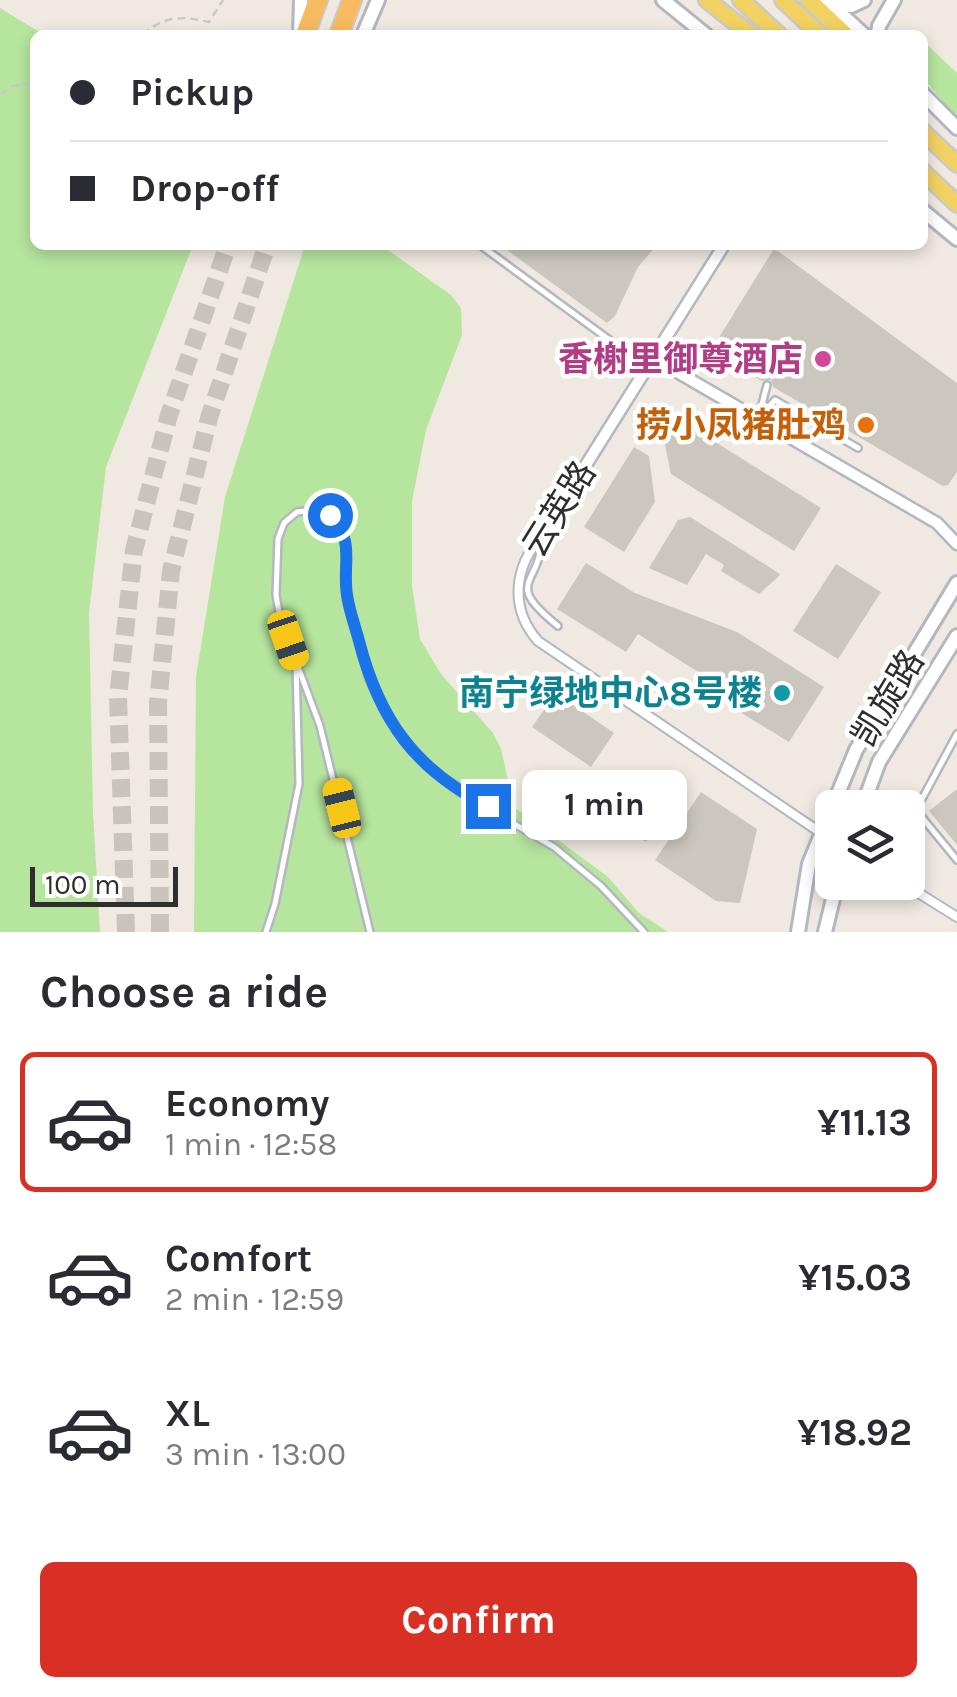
<!DOCTYPE html>
<meta charset="utf-8">
<style>
:root{--surface:#fff;--page:#f2f2f3;--text:#2b2b33;--muted:#7c7c81;--line:#e1e1e2;--accent:#d93025}
body{margin:0;font-family:Karla,"Noto Sans SC",sans-serif;background:var(--page);color:var(--text);height:100vh;display:flex;flex-direction:column;font-size:38px;white-space:nowrap}
*{box-sizing:border-box;margin:0}
p{font-size:32px;color:var(--muted)}
.icon{flex:none;width:55px;height:55px;fill:none;stroke:currentColor;stroke-width:2;stroke-linecap:round;stroke-linejoin:round}
.map{position:relative;height:932px;overflow:hidden}
.details{display:flex;flex-direction:column;background:var(--surface);flex:1}
.details>*{flex:none}
.top-card{position:absolute;left:30px;top:30px;width:898px;height:220px;border-radius:15px;box-shadow:0 5px 15px #0003;display:grid;align-content:center;height:220px;padding:0 40px;background:var(--surface)}
.tools{position:absolute;left:815px;top:790px;display:grid;gap:20px}
.tools a{display:grid;place-items:center;width:110px;height:110px;border-radius:15px;background:var(--surface);box-shadow:0 5px 15px #0003;font-size:50px}
.scale{position:absolute;left:30px;bottom:25px;width:148px;box-sizing:border-box;padding-left:10px;border:5px solid #2e2e2e;border-top:0;font-size:28px;line-height:35px;white-space:nowrap;color:#2e2e2e;-webkit-text-stroke:8px #fff;paint-order:stroke}
.end{position:absolute;width:45px;height:45px;margin:-22px;border:12px solid #1a73e8;background:#fff;box-shadow:0 0 0 5px #fff}
.from{border-radius:50%}
.bubble{position:absolute;height:70px;border-radius:15px;background:var(--surface);box-shadow:0 5px 15px #0003;font-size:32px;font-weight:700;line-height:70px;text-align:center}
.car{position:absolute;width:30px;height:60px;margin:-30px -15px;border-radius:12px;box-shadow:0 0 8px 2px #0007;background:linear-gradient(#f5c518 24%,#345 0 40%,#f5c518 0 76%,#345 0 86%,#f5c518 0)}
.top-card b{display:flex;align-items:center;gap:35px;height:95px;font-size:38px}
.top-card b+b{border-top:2px solid var(--line)}
.top-card i{width:25px;height:25px;background:var(--text)}
ul{padding:0;list-style:none}
li{display:flex;align-items:center;gap:30px;height:140px;margin:0 20px 15px;padding:0 20px;border:5px solid transparent;border-radius:15px}
li div{flex:1}
li b{display:block;font-size:38px}
li em{font-style:normal;font-weight:700}
li.active{border-color:var(--accent)}
li>.icon{width:90px;height:90px;stroke-width:1.5}
h2{padding:0 40px;font-size:45px;line-height:120px}
.button{display:flex;gap:20px;margin-top:auto;padding:20px 40px}
.button a{flex:1;height:115px;border-radius:15px;background:var(--accent);color:#fff;font-size:40px;font-weight:700;line-height:115px;text-align:center}
.map>svg:first-child{display:block}
.green{fill:#b6e59e}
.building{fill:#cbc7bf}
.lines{fill:none;stroke-linecap:round;stroke-linejoin:round}
.trunk-tunnel{stroke:#c8c4bd;stroke-width:18;stroke-dasharray:18 9;stroke-linecap:butt}
.service-casing{stroke:#b4b7c1;stroke-width:10}
.pedestrian-casing{stroke:#b4b7c1;stroke-width:12}
.minor-casing{stroke:#b4b7c1;stroke-width:15}
.tertiary-casing{stroke:#b4b7c1;stroke-width:18}
.primary-casing{stroke:#c9c9c9;stroke-width:20}
.trunk-casing{stroke:#c9c9c9;stroke-width:22}
.path{stroke:#c9c9c9;stroke-width:2.5;stroke-dasharray:8 5;stroke-linecap:butt}
.service{stroke:#fff;stroke-width:5}
.pedestrian{stroke:#fff;stroke-width:8}
.minor{stroke:#fff;stroke-width:10}
.tertiary{stroke:#fff;stroke-width:12}
.primary{stroke:#f2d163;stroke-width:15}
.trunk{stroke:#f8ba60;stroke-width:18}
.route{stroke:#1a73e8;stroke-width:12}
.hotel-dot{fill:#d1479c;stroke:#fff;stroke-width:4}
.food-dot{fill:#e8710a;stroke:#fff;stroke-width:4}
.culture-dot{fill:#0f9aa8;stroke:#fff;stroke-width:4}
.labels{text-anchor:middle;dominant-baseline:central;stroke-width:9;stroke-linejoin:round;paint-order:stroke}
.hotel-label{font-size:35px;font-weight:bold;fill:#b23c85;stroke:#fff;text-anchor:end}
.food-label{font-size:35px;font-weight:bold;fill:#c56008;stroke:#fff;text-anchor:end}
.street-label{font-size:35px;fill:#2e2e2e;stroke:#fff}
.culture-label{font-size:35px;font-weight:bold;fill:#0d838f;stroke:#fff;text-anchor:end}
</style>
<div class="map">
<svg width="957" height="932" viewBox="0 0 957 932">
<rect width="100%" height="100%" fill="#efe9e1"/>
<!-- green -->
<g class="green">
<path d="M0,8L44,35H35V245H193L106,467L89,612L93,814L100,932H0Z"/>
<path d="M922,40L957,73V118L923,78Z"/>
<path d="M305,245H381L451,295L461,308L462,335L426,430L412,501V586L420,639L441,674L493,733L501,749L514,807L608,877L639,913L668,932H194L196,677L225,497Z"/>
</g>
<!-- building -->
<g class="building">
<path d="M500,245H657L638,267L615,316L607,323Z"/>
<path d="M773,250L778,251L957,383V472L948,485L943,486L773,387L771,380L762,381L715,353V344Z"/>
<path d="M669,413L821,508L794,551L671,474L661,426Z"/>
<path d="M634,447L649,456L655,502L624,552L584,527Z"/>
<path d="M690,517L780,574L777,578L759,594L721,571L724,565L706,554L687,585L649,568L678,520Z"/>
<path d="M586,563L635,593L737,632L824,687L789,742L735,709L741,699L638,634L626,652L557,609Z"/>
<path d="M836,564L881,592L838,659L793,631Z"/>
<path d="M556,693L614,733L591,767L532,727Z"/>
<path d="M605,782L662,817L646,842L590,808Z"/>
<path d="M957,789V845L929,811Z"/>
<path d="M701,792L757,829L740,903L716,901L655,860Z"/>
</g>
<g class="lines">
<!-- trunk-tunnel -->
<g class="trunk-tunnel">
<path d="M126,932L118,697L134,550L169,415L228,245"/>
<path d="M160,932L158,703L171,571L209,418L267,245"/>
</g>
<!-- service casing -->
<g class="service-casing">
<g id="service">
<path d="M480,245L645,366"/>
<path d="M759,416L767,385"/>
<path d="M760,417L775,400L858,448"/>
<path d="M542,538C540,587 502,581 558,626"/>
<path d="M957,734L916,810L957,860"/>
<path d="M266,932L275,904L299,784L296,665"/>
<path d="M370,932L320,726L280,618L276,595L278,539L284,523L297,512L313,510L330,515L343,529L347,547V594L369,679L386,715L425,765L461,793L554,847L601,886L644,932"/>
</g>
</g>
<!-- pedestrian casing -->
<g class="pedestrian-casing">
<g id="pedestrian">
<path d="M542,535C514,567 509,608 538,641L821,833"/>
<path d="M901,882L957,917"/>
</g>
</g>
<!-- minor casing -->
<g class="minor-casing">
<g id="minor">
<path d="M653,358L937,523L957,544"/>
<path d="M542,535L724,245"/>
</g>
</g>
<!-- tertiary casing -->
<g class="tertiary-casing">
<g id="tertiary">
<path d="M663,0L706,35"/>
<path d="M826,0L864,35"/>
<path d="M828,2L851,6L864,0"/>
<path d="M300,35L301,0"/>
<path d="M363,35L378,0"/>
<path d="M878,35L879,26L894,0"/>
<path d="M922,93L957,128"/>
<path d="M922,210L957,239"/>
<path d="M862,808L879,762L957,636"/>
<path d="M798,932L809,864L856,750L957,583"/>
<path d="M825,932L837,882"/>
</g>
</g>
<!-- primary casing -->
<g class="primary-casing">
<g id="primary">
<path d="M707,0L751,35"/>
<path d="M741,0L779,35"/>
<path d="M783,0L820,35"/>
<path d="M809,0L846,35"/>
<path d="M922,131L957,164"/>
<path d="M922,171L957,204"/>
</g>
</g>
<!-- trunk casing -->
<g class="trunk-casing">
<g id="trunk">
<path d="M305,35L318,0"/>
<path d="M339,35L352,0"/>
</g>
</g>
<!-- path -->
<g class="path">
<path d="M143,35C163,15 184,16 209,22L223,0"/>
<path d="M0,94L13,86L35,82"/>
</g>
<!-- service -->
<use href="#service" class="service"/>
<!-- pedestrian -->
<use href="#pedestrian" class="pedestrian"/>
<!-- minor -->
<use href="#minor" class="minor"/>
<!-- tertiary -->
<use href="#tertiary" class="tertiary"/>
<!-- primary -->
<use href="#primary" class="primary"/>
<!-- trunk -->
<use href="#trunk" class="trunk"/>
</g>
<g class="lines">
<!-- route -->
<path class="route" d="M330,515C356,542 342,563 347,595C349,610 355,626 359,641C379,719 415,770 488,806"/>
</g>
<!-- markers -->
<circle class="hotel-dot" cx="823" cy="359" r="10"/>
<circle class="food-dot" cx="866" cy="425" r="10"/>
<circle class="culture-dot" cx="782" cy="693" r="10"/>
<g class="labels">
<!-- hotel labels -->
<g class="hotel-label">
<text x="803" y="359">香榭里御尊酒店</text>
</g>
<!-- food labels -->
<g class="food-label">
<text x="846" y="425">捞小凤猪肚鸡</text>
</g>
<!-- street labels -->
<g class="street-label">
<text transform="translate(559 509) rotate(-58)">云英路</text>
<text transform="translate(888 698) rotate(-59)">凯旋路</text>
</g>
<!-- culture labels -->
<g class="culture-label">
<text x="762" y="693">南宁绿地中心8号楼</text>
</g>
</g>
</svg>
<div class="tools">
<a><svg class="icon" aria-label="layers" viewBox="0 0 24 24"><path d="M12 4l9 5-9 5-9-5zM3 14l9 5 9-5"/></svg></a>
</div>
<div class="scale">100 m</div>
<i class="end from" style="left:330px;top:515px"></i>
<i class="end" style="left:488px;top:806px"></i>
<div class="bubble" style="left:522px;top:770px;width:165px">1 min</div>
<i class="car" style="left:288px;top:640px;rotate:161deg"></i>
<i class="car" style="left:342px;top:808px;rotate:346deg"></i>
<div class="top-card">
<b><i class="from"></i>Pickup</b>
<b><i></i>Drop-off</b>
</div>
</div>
<section class="details">
<h2>Choose a ride</h2>
<ul>
<li class="active"><svg class="icon" aria-label="car" viewBox="0 0 24 24"><path d="M5 17H2v-5l4-1 3-4h7l3 4 3 1v5h-3M9 17h6M6 11h13"/><circle cx="7" cy="17" r="2"/><circle cx="17" cy="17" r="2"/></svg><div><b>Economy</b><p>1 min · 12:58</p></div><em>¥11.13</em></li>
<li><svg class="icon" aria-label="car" viewBox="0 0 24 24"><path d="M5 17H2v-5l4-1 3-4h7l3 4 3 1v5h-3M9 17h6M6 11h13"/><circle cx="7" cy="17" r="2"/><circle cx="17" cy="17" r="2"/></svg><div><b>Comfort</b><p>2 min · 12:59</p></div><em>¥15.03</em></li>
<li><svg class="icon" aria-label="car" viewBox="0 0 24 24"><path d="M5 17H2v-5l4-1 3-4h7l3 4 3 1v5h-3M9 17h6M6 11h13"/><circle cx="7" cy="17" r="2"/><circle cx="17" cy="17" r="2"/></svg><div><b>XL</b><p>3 min · 13:00</p></div><em>¥18.92</em></li>
</ul>
<div class="button"><a>Confirm</a></div>
</section>
